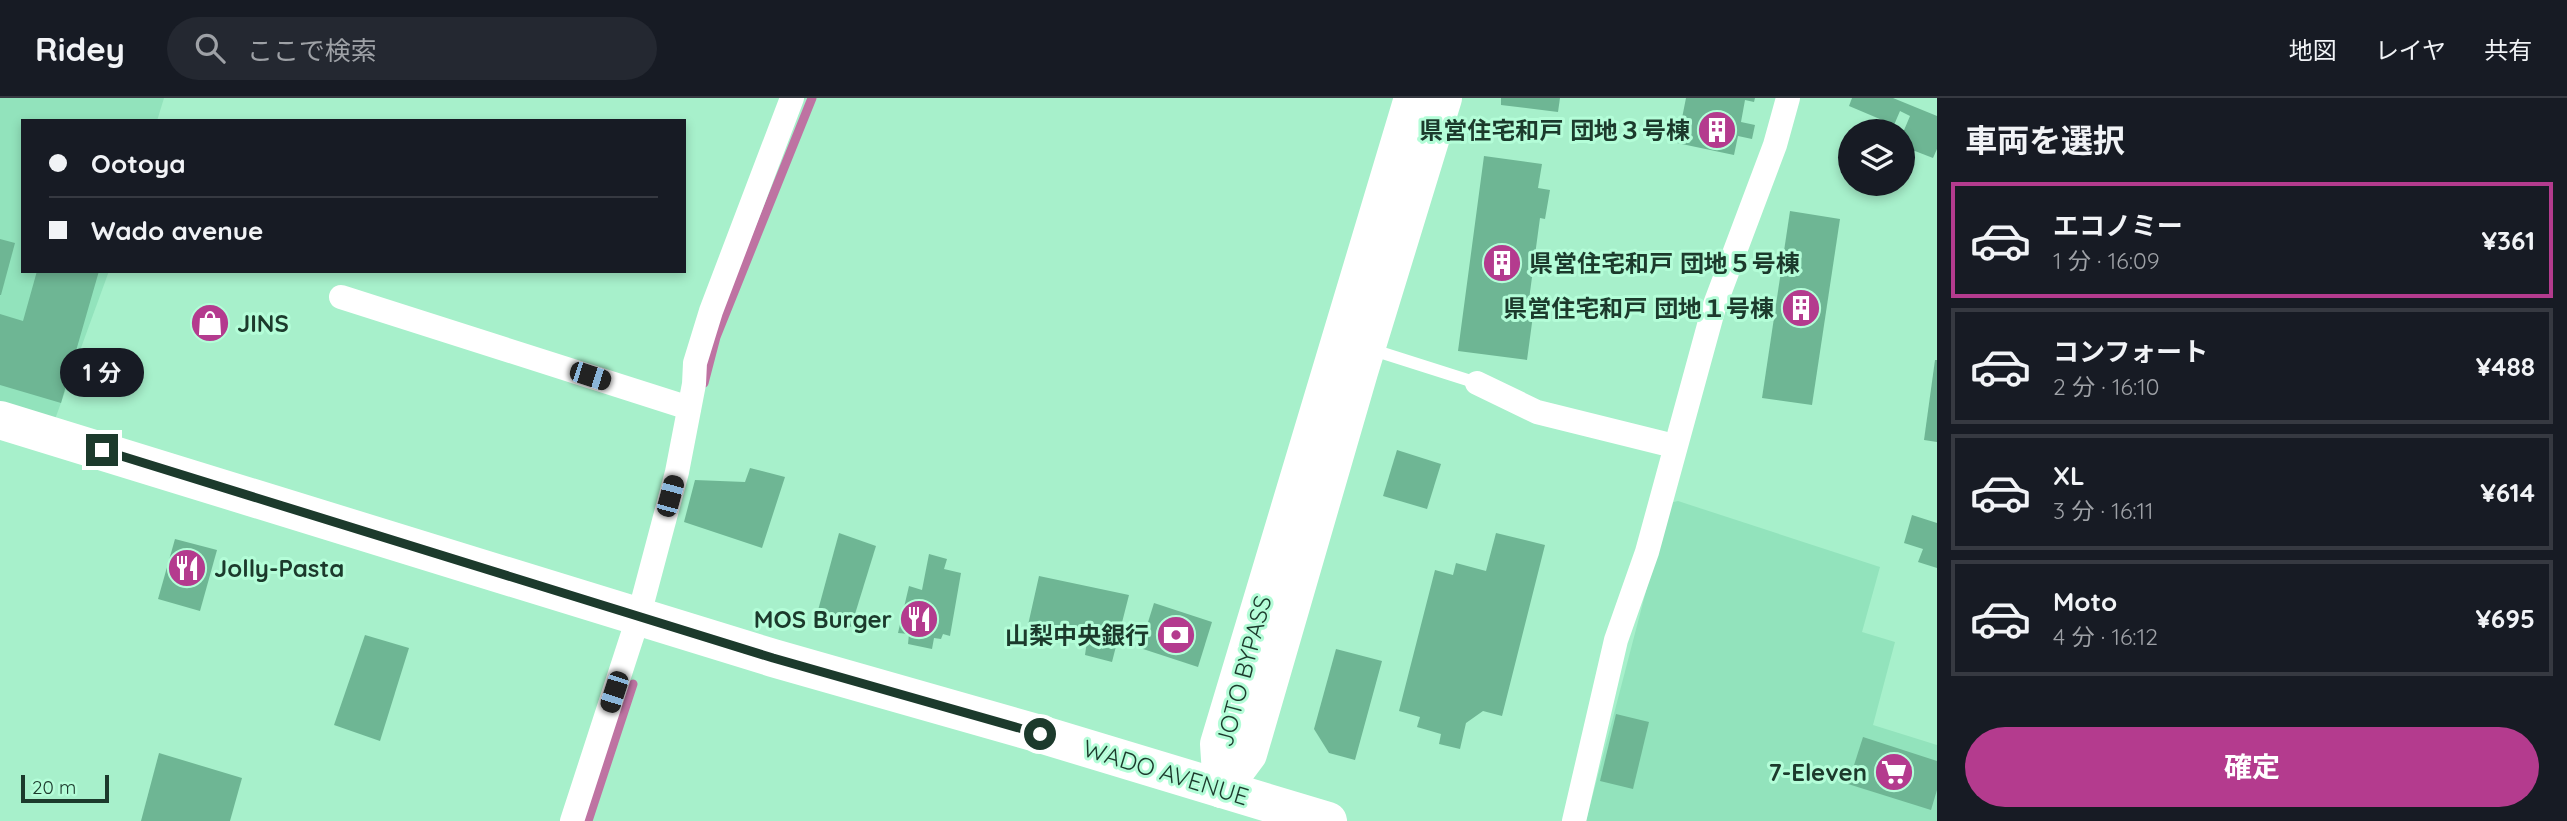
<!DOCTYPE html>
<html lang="ja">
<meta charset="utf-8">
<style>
:root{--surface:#171b24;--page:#242831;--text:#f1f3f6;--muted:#9ea1a6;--line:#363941;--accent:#b43b8e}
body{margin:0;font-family:Quicksand,"Noto Sans JP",sans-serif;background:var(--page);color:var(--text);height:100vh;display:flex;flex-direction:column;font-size:26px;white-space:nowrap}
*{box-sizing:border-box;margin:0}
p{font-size:23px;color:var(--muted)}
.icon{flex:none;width:38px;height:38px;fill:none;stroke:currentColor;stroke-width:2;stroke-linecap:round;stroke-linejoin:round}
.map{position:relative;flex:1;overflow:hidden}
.panel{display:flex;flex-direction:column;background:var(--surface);width:630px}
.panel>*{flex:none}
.top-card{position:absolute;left:21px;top:21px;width:665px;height:154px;border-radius:0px;box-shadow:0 4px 10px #0003;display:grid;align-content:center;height:154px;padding:0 28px;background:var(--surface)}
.controls{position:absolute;left:1838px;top:21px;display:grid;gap:14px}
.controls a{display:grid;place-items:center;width:77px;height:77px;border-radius:50%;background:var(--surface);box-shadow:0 4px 10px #0003;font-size:35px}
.scale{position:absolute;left:21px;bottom:18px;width:88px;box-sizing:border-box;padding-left:7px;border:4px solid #1c3a2c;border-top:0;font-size:19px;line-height:24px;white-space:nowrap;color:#1c3a2c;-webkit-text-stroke:5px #b4fdd8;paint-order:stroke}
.end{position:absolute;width:32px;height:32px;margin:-16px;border:9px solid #1c3a2c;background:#fff;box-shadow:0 0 0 4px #fff}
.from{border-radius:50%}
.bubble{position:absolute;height:49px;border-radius:24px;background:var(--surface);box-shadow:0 4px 10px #0003;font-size:23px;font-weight:700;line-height:49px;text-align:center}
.car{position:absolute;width:21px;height:42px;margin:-21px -10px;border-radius:9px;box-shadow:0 0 5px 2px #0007;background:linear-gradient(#222 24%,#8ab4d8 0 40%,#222 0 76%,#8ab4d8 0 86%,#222 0)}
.top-card b{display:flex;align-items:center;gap:24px;height:66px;font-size:26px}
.top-card b+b{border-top:2px solid var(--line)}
.top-card i{width:18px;height:18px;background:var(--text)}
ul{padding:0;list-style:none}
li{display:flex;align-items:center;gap:21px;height:116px;margin:0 14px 10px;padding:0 14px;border:4px solid var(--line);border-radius:0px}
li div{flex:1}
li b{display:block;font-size:26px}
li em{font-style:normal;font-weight:700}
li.on{border-color:var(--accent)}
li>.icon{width:63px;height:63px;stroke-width:1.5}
h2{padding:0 28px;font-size:32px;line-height:84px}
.primary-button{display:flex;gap:14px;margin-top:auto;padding:14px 28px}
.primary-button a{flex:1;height:80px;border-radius:42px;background:var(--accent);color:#fff;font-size:28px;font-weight:700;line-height:80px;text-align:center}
header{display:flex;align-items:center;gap:42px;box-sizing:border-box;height:98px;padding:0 35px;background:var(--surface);border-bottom:2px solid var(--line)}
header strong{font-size:33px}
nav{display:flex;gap:38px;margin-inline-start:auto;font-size:24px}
.search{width:490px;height:63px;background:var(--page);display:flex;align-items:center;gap:18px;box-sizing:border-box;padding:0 24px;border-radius:38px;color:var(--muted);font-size:26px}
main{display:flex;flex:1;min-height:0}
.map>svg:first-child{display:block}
.built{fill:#92e3bc}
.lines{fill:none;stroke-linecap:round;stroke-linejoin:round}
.stream{stroke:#be73a2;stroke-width:9}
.building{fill:#6eb694}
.lane{stroke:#fff;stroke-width:12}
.street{stroke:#fff;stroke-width:24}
.highway{stroke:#fff;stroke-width:38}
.route{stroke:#1c3a2c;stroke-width:9}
.labels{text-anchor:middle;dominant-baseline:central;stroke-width:6;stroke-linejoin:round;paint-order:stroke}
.poi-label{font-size:24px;font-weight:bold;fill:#1c3a2c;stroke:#b4fdd8;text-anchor:end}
.street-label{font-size:24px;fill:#1c3a2c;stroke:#b4fdd8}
</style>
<header>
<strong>Ridey</strong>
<div class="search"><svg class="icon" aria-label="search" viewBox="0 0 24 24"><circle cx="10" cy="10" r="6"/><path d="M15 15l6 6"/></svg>ここで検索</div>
<nav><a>地図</a><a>レイヤ</a><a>共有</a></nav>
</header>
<main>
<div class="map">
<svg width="1937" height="723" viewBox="0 0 1937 723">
<rect width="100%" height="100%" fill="#a7f0cb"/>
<!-- built -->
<g class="built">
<path d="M0,0H164L157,23H23V173H109L50,335L0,322Z"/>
<path d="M1678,403L1880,469L1862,534L1895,544L1873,627L1937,647V723H1586L1669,405Z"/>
</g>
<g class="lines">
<!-- stream -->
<g class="stream">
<path d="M704,285L716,239L812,0"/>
<path d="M588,723L633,586"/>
</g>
</g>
<!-- building -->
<g class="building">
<path d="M1501,0H1560L1558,14L1501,7Z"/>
<path d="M1686,0H1755L1754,4L1745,2L1741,24L1755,27L1752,41L1738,38L1734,57L1677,45Z"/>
<path d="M1852,0H1893L1937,18V51L1933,60L1902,48V37L1910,18L1900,13L1894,27L1849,8Z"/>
<path d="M1484,58L1542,66L1538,90L1550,92L1545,121L1540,120L1528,209L1534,210L1527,262L1458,253Z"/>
<path d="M1790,113L1840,121L1812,307L1762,300Z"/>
<path d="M0,141L15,145L1,197H0Z"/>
<path d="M37,173H99L61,305L0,287V216L23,223Z"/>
<path d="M1935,262H1937V344L1924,342Z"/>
<path d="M1397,352L1441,366L1427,411L1383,398Z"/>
<path d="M750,370L785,379L762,450L684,424L695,382L745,384Z"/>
<path d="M1912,417L1937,425V470L1918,464L1923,451L1904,445Z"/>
<path d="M839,435L876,448L851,529L817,516Z"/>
<path d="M1496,435L1545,447L1502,618L1483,613L1466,625L1460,651L1439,646L1441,636L1417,629L1420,619L1399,613L1435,472L1453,477L1456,465L1486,473Z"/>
<path d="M175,441L217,452L200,513L158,501Z"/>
<path d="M929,456L947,461L944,471L961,475L950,538L943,536L941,541L934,540L932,551L908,546L909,536L898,535L909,488L922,492Z"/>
<path d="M1039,478L1129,497L1112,564L1085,557L1087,543L1028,527Z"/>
<path d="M1154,505L1212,524L1198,569L1140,550Z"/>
<path d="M365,537L409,550L380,643L334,627Z"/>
<path d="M1336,551L1382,563L1355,662L1329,655L1314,631Z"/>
<path d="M1616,616L1649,624L1633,691L1600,683Z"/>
<path d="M1863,639L1937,663V692L1931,712L1848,686Z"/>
<path d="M159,655L242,680L230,723H141Z"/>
</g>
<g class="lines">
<!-- lane -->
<path class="lane" d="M1370,251L1477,285"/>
<!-- street -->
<g class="street">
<path d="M341,199L689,310"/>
<path d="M1477,285L1537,314L1674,348"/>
<path d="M572,723L639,517L677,374L694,286L695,265L711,213L792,0"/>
<path d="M1574,723L1616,542L1647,454L1714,209L1775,47L1788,0"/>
</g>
<!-- highway -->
<g class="highway">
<path d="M0,322L773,560L1040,636L1328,723"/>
<path d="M1222,691L1248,656L1359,274L1443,0"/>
<path d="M1222,691L1219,646L1413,0"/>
</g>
</g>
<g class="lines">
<!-- route -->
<path class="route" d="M102,352L773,560L1040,636"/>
</g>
<!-- icons -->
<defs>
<g id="building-disc" transform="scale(2.0125)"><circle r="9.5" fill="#b43b8e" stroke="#b4fdd8"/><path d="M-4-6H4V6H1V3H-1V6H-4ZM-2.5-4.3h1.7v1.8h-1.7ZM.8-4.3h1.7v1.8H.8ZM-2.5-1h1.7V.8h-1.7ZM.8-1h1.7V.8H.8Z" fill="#fff"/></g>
<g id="shop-disc" transform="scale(2.0125)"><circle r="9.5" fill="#b43b8e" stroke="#b4fdd8"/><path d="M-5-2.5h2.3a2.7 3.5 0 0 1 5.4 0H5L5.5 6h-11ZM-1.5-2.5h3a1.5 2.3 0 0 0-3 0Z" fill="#fff"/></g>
<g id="restaurant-disc" transform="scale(2.0125)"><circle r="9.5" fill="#b43b8e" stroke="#b4fdd8"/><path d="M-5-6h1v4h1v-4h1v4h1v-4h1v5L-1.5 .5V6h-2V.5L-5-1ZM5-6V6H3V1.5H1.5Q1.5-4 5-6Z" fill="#fff"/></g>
<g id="bank-disc" transform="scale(2.0125)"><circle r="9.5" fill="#b43b8e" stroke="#b4fdd8"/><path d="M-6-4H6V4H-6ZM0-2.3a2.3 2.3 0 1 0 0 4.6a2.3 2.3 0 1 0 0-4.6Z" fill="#fff"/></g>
<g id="supermarket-disc" transform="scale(2.0125)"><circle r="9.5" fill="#b43b8e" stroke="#b4fdd8"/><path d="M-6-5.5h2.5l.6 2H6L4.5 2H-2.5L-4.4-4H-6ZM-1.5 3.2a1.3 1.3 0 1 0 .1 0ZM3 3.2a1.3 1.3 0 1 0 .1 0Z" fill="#fff"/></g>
</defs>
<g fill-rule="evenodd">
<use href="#building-disc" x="1717" y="32"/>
<use href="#building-disc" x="1502" y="165"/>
<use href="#building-disc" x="1801" y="210"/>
<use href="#shop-disc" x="210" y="225"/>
<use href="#restaurant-disc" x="187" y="470"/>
<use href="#restaurant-disc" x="919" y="521"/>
<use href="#bank-disc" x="1176" y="537"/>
<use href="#supermarket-disc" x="1894" y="674"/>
</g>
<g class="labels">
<!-- poi labels -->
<g class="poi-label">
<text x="1690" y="32">県営住宅和戸 団地３号棟</text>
<text x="1529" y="165" text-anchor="start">県営住宅和戸 団地５号棟</text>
<text x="1774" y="210">県営住宅和戸 団地１号棟</text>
<text x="237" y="225" text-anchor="start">JINS</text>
<text x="214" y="470" text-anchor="start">Jolly-Pasta</text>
<text x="892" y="521">MOS Burger</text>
<text x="1149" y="537">山梨中央銀行</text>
<text x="1867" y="674">7-Eleven</text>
</g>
<!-- street labels -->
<g class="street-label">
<text transform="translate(1243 573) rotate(-75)">JOTO BYPASS</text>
<text transform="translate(1166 674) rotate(17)">WADO AVENUE</text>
</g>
</g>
</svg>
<div class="controls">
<a><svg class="icon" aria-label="layers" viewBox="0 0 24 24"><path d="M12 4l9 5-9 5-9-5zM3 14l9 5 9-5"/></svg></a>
</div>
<div class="scale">20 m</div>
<i class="end from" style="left:1040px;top:636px"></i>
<i class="end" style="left:102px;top:352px"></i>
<div class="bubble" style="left:60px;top:250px;width:84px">1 分</div>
<i class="car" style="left:590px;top:278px;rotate:108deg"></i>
<i class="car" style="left:670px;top:398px;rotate:15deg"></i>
<i class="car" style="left:614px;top:594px;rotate:198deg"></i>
<div class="top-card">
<b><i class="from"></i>Ootoya</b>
<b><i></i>Wado avenue</b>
</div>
</div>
<section class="panel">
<h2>車両を選択</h2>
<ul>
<li class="on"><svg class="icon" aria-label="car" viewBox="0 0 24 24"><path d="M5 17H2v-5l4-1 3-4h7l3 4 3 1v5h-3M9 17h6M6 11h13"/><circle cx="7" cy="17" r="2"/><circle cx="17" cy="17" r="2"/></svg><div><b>エコノミー</b><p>1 分 · 16:09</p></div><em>¥361</em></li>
<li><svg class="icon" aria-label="car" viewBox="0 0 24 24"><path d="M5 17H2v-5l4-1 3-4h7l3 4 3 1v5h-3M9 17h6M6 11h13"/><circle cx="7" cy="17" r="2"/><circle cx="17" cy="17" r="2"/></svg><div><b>コンフォート</b><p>2 分 · 16:10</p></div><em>¥488</em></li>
<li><svg class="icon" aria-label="car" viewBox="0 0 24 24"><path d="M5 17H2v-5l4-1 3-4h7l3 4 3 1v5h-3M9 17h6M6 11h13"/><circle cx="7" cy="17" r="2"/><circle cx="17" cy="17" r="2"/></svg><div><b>XL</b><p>3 分 · 16:11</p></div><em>¥614</em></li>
<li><svg class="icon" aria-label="car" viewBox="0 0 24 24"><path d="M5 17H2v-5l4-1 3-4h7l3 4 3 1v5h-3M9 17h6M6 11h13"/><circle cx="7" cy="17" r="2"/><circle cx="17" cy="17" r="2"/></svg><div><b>Moto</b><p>4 分 · 16:12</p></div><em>¥695</em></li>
</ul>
<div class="primary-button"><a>確定</a></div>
</section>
</main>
